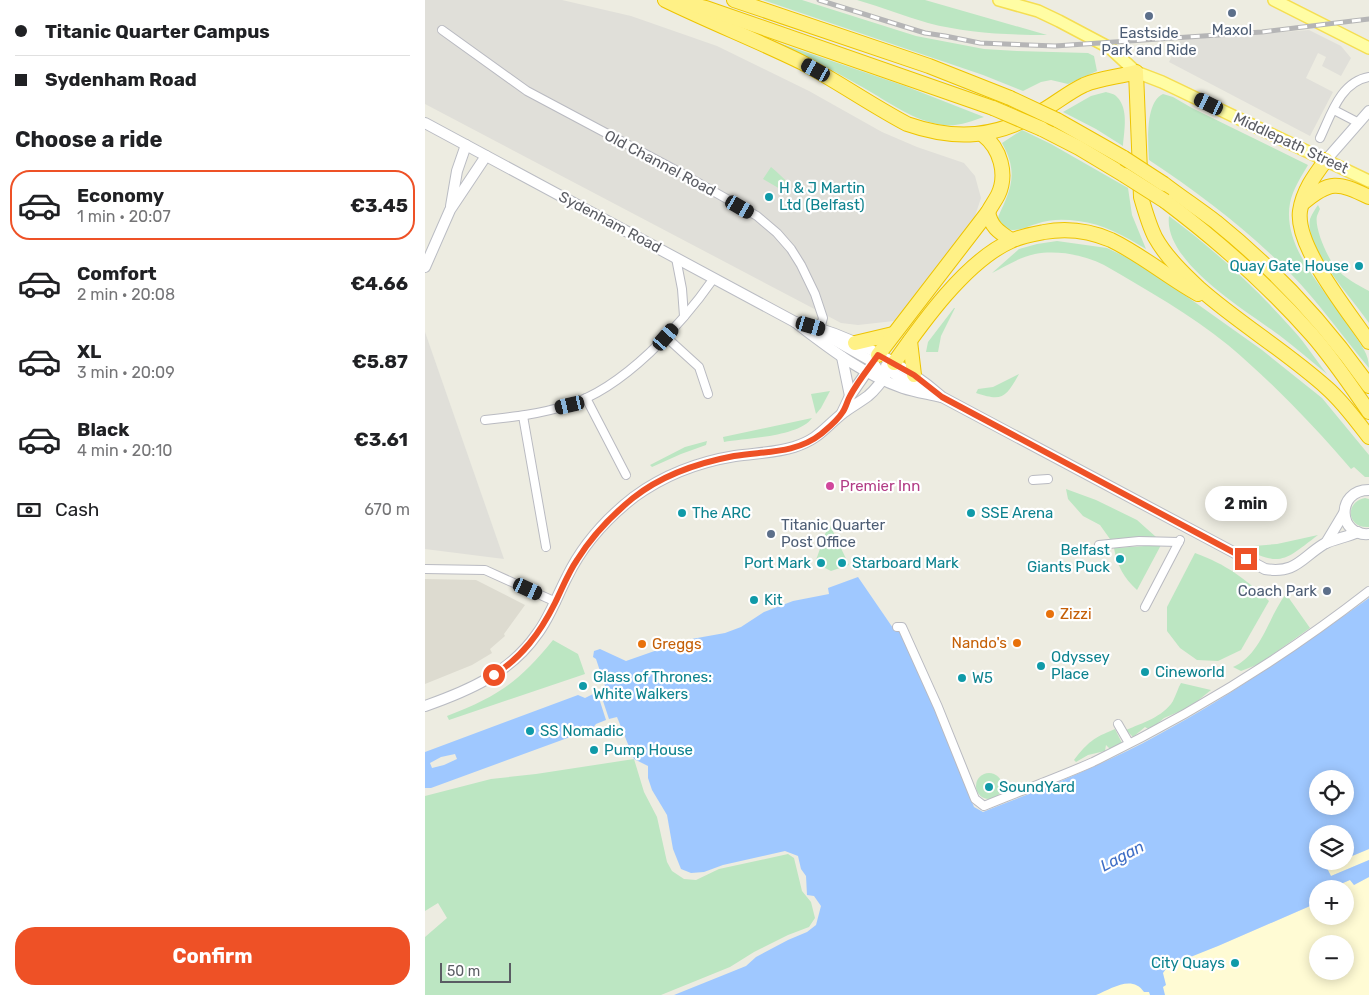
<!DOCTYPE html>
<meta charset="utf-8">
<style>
:root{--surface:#fff;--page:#f6f6f6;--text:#202124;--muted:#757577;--line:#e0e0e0;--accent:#ee5126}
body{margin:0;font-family:Rubik,sans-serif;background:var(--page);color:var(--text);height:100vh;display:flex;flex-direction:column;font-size:19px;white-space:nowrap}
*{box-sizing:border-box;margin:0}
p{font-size:16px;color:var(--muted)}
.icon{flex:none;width:28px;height:28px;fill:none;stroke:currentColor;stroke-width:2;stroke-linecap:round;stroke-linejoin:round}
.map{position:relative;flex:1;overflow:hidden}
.side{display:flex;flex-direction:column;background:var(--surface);width:425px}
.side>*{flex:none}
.top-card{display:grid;align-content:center;height:110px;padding:0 15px;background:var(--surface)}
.fabs{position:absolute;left:884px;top:770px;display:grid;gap:10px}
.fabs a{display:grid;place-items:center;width:45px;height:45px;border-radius:50%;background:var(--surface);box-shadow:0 2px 12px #0003;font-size:25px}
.scale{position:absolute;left:15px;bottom:12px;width:71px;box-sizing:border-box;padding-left:5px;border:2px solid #5a5c63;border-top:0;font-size:14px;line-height:18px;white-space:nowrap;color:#5a5c63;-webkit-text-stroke:4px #fff;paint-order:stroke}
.end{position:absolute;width:22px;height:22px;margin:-11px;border:6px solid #ee5126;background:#fff;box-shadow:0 0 0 2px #fff}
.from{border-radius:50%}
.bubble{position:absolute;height:35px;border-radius:18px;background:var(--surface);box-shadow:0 2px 12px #0003;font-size:16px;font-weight:700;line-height:35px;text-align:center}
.car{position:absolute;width:15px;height:30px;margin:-15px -8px;border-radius:6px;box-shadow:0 0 4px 1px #0007;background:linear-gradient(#222 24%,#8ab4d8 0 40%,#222 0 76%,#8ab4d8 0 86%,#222 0)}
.top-card b{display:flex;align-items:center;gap:18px;height:48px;font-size:19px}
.top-card b+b{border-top:1px solid var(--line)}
.top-card i{width:12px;height:12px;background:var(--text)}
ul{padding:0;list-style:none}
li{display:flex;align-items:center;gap:15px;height:70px;margin:0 10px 8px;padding:0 5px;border:2px solid transparent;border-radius:20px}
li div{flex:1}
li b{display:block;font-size:19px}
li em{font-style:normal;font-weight:700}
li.active{border-color:var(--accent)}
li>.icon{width:45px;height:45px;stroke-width:1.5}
h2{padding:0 15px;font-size:22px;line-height:60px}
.pay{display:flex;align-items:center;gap:12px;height:55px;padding:0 15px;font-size:19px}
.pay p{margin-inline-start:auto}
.cta{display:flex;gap:10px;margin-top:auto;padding:10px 15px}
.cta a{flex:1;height:58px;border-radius:20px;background:var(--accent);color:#fff;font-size:20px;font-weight:700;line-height:58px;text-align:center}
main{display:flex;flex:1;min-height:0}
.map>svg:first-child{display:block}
.commercial{fill:#fffbd4;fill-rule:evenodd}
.industrial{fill:#e0dfd9}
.education{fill:#dddbd0}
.green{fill:#bce6c2}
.water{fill:#9fc8ff;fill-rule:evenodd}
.pier{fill:#edece1}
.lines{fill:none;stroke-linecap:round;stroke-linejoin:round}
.street-casing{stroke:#b9bac1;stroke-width:10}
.secondary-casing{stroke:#babcc3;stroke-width:12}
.primary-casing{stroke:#f5de52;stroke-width:14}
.highway-casing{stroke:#eec400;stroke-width:16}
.street{stroke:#fff;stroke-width:8}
.secondary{stroke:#fff;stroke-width:10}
.primary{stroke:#fffda4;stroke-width:11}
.highway{stroke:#fff186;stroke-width:14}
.rail-casing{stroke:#b5b5b6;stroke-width:5}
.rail{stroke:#fff;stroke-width:3;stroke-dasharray:9;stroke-linecap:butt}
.highway-bridge-casing{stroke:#eec400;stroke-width:16;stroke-linecap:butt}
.highway-bridge{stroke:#fff186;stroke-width:14}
.route{stroke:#ee5126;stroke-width:6}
.service-dot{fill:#5c6f8a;stroke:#fff;stroke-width:2}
.culture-dot{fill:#0f9aa8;stroke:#fff;stroke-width:2}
.hotel-dot{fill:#d1479c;stroke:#fff;stroke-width:2}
.food-dot{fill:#e8710a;stroke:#fff;stroke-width:2}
.labels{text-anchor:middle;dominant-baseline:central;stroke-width:4.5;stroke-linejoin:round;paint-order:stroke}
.service-label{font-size:15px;fill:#4e5e75;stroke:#fff}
.street-label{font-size:15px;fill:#5a5c63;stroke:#fff}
.culture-label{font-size:15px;fill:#0d838f;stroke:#fff;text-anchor:start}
.hotel-label{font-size:15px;fill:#b23c85;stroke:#fff;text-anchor:start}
.food-label{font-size:15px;fill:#c56008;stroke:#fff;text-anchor:start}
.water-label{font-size:16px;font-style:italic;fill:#3e6ec6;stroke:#fff}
</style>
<main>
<section class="side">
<div class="top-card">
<b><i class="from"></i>Titanic Quarter Campus</b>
<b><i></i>Sydenham Road</b>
</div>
<h2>Choose a ride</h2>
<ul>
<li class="active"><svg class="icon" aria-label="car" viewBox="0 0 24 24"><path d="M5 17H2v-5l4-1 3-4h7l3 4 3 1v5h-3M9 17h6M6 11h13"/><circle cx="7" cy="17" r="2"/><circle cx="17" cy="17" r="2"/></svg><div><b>Economy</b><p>1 min · 20:07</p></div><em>€3.45</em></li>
<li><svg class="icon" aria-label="car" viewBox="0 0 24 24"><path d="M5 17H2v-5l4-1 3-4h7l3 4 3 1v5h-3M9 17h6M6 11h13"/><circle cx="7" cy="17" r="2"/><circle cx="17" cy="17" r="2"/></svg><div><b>Comfort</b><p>2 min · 20:08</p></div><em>€4.66</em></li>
<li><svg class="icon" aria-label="car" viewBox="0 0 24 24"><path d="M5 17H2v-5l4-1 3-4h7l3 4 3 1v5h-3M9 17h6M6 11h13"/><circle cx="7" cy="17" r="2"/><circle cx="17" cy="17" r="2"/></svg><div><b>XL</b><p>3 min · 20:09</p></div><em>€5.87</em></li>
<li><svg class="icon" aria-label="car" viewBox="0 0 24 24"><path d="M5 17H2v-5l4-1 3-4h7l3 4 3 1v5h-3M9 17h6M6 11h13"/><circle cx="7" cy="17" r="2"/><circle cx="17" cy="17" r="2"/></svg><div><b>Black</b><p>4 min · 20:10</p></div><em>€3.61</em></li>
</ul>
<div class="pay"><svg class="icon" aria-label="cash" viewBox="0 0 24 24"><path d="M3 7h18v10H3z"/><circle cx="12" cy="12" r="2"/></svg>Cash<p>670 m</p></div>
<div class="cta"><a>Confirm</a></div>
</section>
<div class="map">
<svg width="944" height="995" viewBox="0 0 944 995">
<rect width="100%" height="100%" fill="#edece1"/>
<!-- commercial -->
<g class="commercial">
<path d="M944,849V860L906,876L901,868L916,861H920V859Z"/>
<path d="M944,877V995H738L734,972L740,964L793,946L892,903V916H920V889H912L911,886L925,880L929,885ZM892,944H920V971H892Z"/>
<path d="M699,979L725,987L728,995H659Z"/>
</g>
<!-- industrial -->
<g class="industrial">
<path d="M0,0H137L206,16L292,46L384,91L457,132L492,147L539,163L550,176L556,198L550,216L504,279L469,321L433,325L416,323L0,104Z"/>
<path d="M884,30L916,46L926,58L916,76L897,66L901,57L893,53L881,78L908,92L885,136L744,62L755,40Z"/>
<path d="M0,332L79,559L0,549Z"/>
</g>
<!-- education -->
<path class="education" d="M0,579L51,580L100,605L79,634L80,636L65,649L67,653L47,665L0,684Z"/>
<!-- green -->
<g class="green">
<path d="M338,0H377L491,36L559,49L592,51L663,53L669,56L672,71L643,84L626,80L616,82L598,91L558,75Z"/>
<path d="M432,0H500L622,35C582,35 541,33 503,23C479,16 456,7 432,0Z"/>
<path d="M354,43L480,86L559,117C547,121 532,127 518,125C488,121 464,102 439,88C411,72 383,57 354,43Z"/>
<path d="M681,92C684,93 690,94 692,97C704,109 699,131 698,146L671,129L638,112L666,96Z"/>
<path d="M738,94L748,97L767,108L883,165C876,177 868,189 865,203C856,250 907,297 929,334C936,345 944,354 944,368C918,337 894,303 866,274C824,231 774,193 724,160C723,142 720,102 738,94Z"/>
<path d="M597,130L626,144L703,188L707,215L721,249C699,236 679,224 653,221C639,219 625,219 611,224C604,226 596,230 589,230C582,231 577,225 572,221C574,213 578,207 581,199C590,178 588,163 577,143Z"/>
<path d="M346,167C353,172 357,178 364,183L365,187L362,193L338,179Z"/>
<path d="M893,205L895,209C894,211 893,213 892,216C889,228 903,259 911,268C919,278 933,285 944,291V323C928,299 879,248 885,219C887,214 890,209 893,205Z"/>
<path d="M744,216C790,250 832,289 869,331C881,344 891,360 902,374C886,361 871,348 854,335C822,311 738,262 744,216Z"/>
<path d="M632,241L682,248L703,258L747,286L837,350L897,398L944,455V477H940L929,467L926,469C889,426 847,382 803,345C765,314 722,290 679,265C659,255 633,250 610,254C595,257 581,266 567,273L594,249L612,244Z"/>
<path d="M529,308H530L516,336L513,352H501L503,342Z"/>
<path d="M594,374C581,397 578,402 551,393L553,389L568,387Z"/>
<path d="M405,391L396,408L391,414L386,394Z"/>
<path d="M387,418C374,437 321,438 299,442L298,437Z"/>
<path d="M282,441L281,445L256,454L227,467L225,465L260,447Z"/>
<path d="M641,489L671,500L712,520L731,537L685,539L675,525L658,516L643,499Z"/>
<path d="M940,498L944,499V527C922,529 919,502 940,498Z"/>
<path d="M404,523L424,565L406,571L390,563Z"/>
<path d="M893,535C860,560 856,568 817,547L852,544Z"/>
<path d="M736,545L712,590C699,578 692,566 689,548Z"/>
<path d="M770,553C802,565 818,577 844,601L816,650L793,661L772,660L755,648L742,631V607Z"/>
<path d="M861,594L885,628L834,664L816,671L808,667C837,654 843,617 861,594Z"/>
<path d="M128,640L153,654L160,674L24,720L22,716C73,696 93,683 128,640Z"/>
<path d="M756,683L786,690L765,707L739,718L725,730L720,727L708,737L701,730C717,723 738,717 748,701C751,695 753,688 756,683Z"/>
<path d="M690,729L697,743L685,749L681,745L680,751L663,755L651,762L649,760C663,742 668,738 690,729Z"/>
<path d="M209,759L219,792L232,817L242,862L247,871L259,879L271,880L294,869L363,854L369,858L377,891L386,902L390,918L384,927L363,935L329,952L305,967L236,995H0V937L22,918L13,903L0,911V796L66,779L111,774Z"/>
<circle cx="564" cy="786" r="13"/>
</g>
<!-- water -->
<g class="water">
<path d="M433,577L470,631L475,629L498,679L549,807L558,812C617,789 676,766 731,736C806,696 875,647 944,598V849L920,859V834H892V861H916L902,868L906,876L944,860V877L929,885L925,880L911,886L912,889H892V903L793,946L743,966L738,973L741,985L738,987L740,995H725L724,992H719C707,974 686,989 671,995H249L321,966L331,957L363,940L382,932L391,925L396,906L389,896L382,895L381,876L376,869L373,856L360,851L298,865L279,872L266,873L256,869L248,849L242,815L227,790L223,778V766L209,759L192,717L184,719L175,692L181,689L171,659L168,657L169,651L175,649L201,661L261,640L300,633L316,627L339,612L368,601L404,594L403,588ZM892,779H920V806H892Z"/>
<path d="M172,692L181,720L171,724L167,729L6,788H0V752L153,695L160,698Z"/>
</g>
<!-- pier -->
<path class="pier" d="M30,754L32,759L19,765L7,768L5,763L16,757Z"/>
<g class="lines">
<!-- street casing -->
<g class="street-casing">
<g id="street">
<path d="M17,30L102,91L256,173L332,216L352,233L366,249L376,265L390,294L398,318L394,332"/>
<path d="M909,110L934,123"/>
<path d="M895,138C906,115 915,82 944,77"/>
<path d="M251,258L257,289L259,316"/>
<path d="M241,337L274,367L283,394"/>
<path d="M161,398L201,475"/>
<path d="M98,416L121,547"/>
<path d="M60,420C88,417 116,414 143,405C198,389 257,324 289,278"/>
<path d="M608,480L623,479"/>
<path d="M674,545L714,541L754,542"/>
<path d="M0,569L60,570L131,602"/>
<path d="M720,607L755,540"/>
<path d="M472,627H477L513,707L550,799L559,806C595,791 632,778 668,762C765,715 858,658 944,591"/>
<path d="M693,724L704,743"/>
</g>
</g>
<!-- secondary casing -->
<g class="secondary-casing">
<g id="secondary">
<path d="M0,123L370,322C404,348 437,374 478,388C490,392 504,394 516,397"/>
<path d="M901,160L944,111"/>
<path d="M26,206L32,171L41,145"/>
<path d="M0,267L25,210L61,156"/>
<path d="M370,322C420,333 479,363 517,397L840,569C871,574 876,558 899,544C908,539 923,537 933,532"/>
<path d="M397,333L448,362L458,379"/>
<path d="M417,357L425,396"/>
<path d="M461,366C468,377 485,381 495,391"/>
<path d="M417,413L425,396L445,367"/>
<path d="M944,490C910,490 913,537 944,534"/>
<path d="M901,543L919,513"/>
<path d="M0,706C43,691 85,673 112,634C125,617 132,596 142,577C157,546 182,518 209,497C239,475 273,462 310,456C330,453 350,453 369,447C394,439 399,428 418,413C426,407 435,402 443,396C454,387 461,375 469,363"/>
</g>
</g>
<!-- primary casing -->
<g class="primary-casing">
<g id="primary">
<path d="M574,0L613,11L634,21L685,48L711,72L737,82L944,181"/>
<path d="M849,0L944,48"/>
</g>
</g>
<!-- highway casing -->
<g class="highway-casing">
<g id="highway">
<path d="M240,0C285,22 331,40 376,62C412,81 446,105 482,124C531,141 571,138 617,111C631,103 644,92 659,85C675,78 694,77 711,72L716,197C720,211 724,225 730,237C741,257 759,274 775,289C815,324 862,352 902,388C918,402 931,420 944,437"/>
<path d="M309,0L504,66L585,98"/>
<path d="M259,3L281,8L568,108"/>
<path d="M632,120L699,158"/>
<path d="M617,129L654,148L699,175"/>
<path d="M901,160C889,176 878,191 875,211C870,247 924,312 944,342"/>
<path d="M739,184C756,197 774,209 791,222C849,269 902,326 944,386"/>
<path d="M740,201C793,241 843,285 887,335C908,359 926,386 944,412"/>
<path d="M878,203C905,180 913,182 944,197"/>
<path d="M563,212C566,227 574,232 586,240"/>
<path d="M485,341L489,375"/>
<path d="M430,343L468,334"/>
<path d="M453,355L563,212C566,206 570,201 573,195C583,174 575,148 558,135"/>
<path d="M469,363C497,323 541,261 586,241C596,236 608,234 619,232C641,228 665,231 686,240C717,255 744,278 773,294"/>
</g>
</g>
<!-- street -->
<use href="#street" class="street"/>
<!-- secondary -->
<use href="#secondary" class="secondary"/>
<!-- primary -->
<use href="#primary" class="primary"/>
<!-- highway -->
<use href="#highway" class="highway"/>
<!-- rail casing -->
<g class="rail-casing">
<path id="rail" d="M394,0L500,33L520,36L555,43L630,46L837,32L944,19"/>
</g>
<!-- rail -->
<use href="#rail" class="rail"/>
<!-- highway-bridge casing -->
<g class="highway-bridge-casing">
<g id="highway-bridge">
<path d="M585,98L632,120"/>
<path d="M568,108L617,129"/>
<path d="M699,158L739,184"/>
<path d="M699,175L740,201"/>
</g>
</g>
<!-- highway-bridge -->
<use href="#highway-bridge" class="highway-bridge"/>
</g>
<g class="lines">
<!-- route -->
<path class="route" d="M69,675C97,657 115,633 130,603C137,589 143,573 152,560C167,536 186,516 208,498C237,475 272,463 309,456C338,451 371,454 396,434C403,428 412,421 417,413C421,408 422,401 425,396C433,381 444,368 453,355L489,375L517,397L821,559"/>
</g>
<!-- markers -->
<g class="service-dot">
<circle cx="807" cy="13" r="5"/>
<circle cx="724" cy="16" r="5"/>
<circle cx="346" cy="534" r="5"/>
<circle cx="902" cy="591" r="5"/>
</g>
<g class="culture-dot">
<circle cx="344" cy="197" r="5"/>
<circle cx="934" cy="266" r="5"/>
<circle cx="257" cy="513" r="5"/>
<circle cx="546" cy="513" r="5"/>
<circle cx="695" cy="559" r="5"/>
<circle cx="396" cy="563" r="5"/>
<circle cx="417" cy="563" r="5"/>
<circle cx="329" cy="600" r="5"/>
<circle cx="616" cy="666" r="5"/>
<circle cx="720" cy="672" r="5"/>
<circle cx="537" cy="678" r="5"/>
<circle cx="158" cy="686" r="5"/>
<circle cx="105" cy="731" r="5"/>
<circle cx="169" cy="750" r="5"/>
<circle cx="564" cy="787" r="5"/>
<circle cx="810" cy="963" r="5"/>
</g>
<circle class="hotel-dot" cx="405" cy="486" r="5"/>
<g class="food-dot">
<circle cx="625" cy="614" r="5"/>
<circle cx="592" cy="643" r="5"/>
<circle cx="217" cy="644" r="5"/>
</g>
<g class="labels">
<!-- service labels -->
<g class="service-label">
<text x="807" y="30">Maxol</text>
<text x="724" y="33">Eastside<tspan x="724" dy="17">Park and Ride</tspan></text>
<text x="356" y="525" text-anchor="start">Titanic Quarter<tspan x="356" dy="17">Post Office</tspan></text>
<text x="892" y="591" text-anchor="end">Coach Park</text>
</g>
<!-- street labels -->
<g class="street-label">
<text transform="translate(866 143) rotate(25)">Middlepath Street</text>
<text transform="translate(235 163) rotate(28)">Old Channel Road</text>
<text transform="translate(185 222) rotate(28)">Sydenham Road</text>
</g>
<!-- culture labels -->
<g class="culture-label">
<text x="354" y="188">H &amp; J Martin<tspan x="354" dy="17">Ltd (Belfast)</tspan></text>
<text x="924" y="266" text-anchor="end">Quay Gate House</text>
<text x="267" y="513">The ARC</text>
<text x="556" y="513">SSE Arena</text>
<text x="685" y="550" text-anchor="end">Belfast<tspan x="685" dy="17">Giants Puck</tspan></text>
<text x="386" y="563" text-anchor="end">Port Mark</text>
<text x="427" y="563">Starboard Mark</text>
<text x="339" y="600">Kit</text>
<text x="626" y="657">Odyssey<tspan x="626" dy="17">Place</tspan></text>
<text x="730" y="672">Cineworld</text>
<text x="168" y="677">Glass of Thrones:<tspan x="168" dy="17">White Walkers</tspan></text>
<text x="547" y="678">W5</text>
<text x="115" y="731">SS Nomadic</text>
<text x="179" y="750">Pump House</text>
<text x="574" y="787">SoundYard</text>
<text x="800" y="963" text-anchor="end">City Quays</text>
</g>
<!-- hotel labels -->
<g class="hotel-label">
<text x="415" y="486">Premier Inn</text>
</g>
<!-- food labels -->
<g class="food-label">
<text x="635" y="614">Zizzi</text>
<text x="582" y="643" text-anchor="end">Nando's</text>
<text x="227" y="644">Greggs</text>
</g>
<!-- water labels -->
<g class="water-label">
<text transform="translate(697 856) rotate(-28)">Lagan</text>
</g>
</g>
</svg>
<div class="fabs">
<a><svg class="icon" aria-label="locate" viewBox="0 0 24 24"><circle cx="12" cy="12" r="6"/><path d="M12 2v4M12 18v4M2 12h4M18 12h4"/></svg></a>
<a><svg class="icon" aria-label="layers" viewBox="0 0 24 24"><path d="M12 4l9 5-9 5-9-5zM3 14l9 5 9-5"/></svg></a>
<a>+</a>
<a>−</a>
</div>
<div class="scale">50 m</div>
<i class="end from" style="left:69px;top:675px"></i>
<i class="end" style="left:821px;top:559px"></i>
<div class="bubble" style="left:780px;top:486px;width:82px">2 min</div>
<i class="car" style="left:391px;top:70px;rotate:299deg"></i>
<i class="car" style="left:784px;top:104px;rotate:296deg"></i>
<i class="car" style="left:315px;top:207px;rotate:120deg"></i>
<i class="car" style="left:386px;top:326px;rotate:106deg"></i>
<i class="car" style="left:241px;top:337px;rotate:41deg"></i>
<i class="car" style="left:145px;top:405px;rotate:257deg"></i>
<i class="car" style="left:103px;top:589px;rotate:115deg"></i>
</div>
</main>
